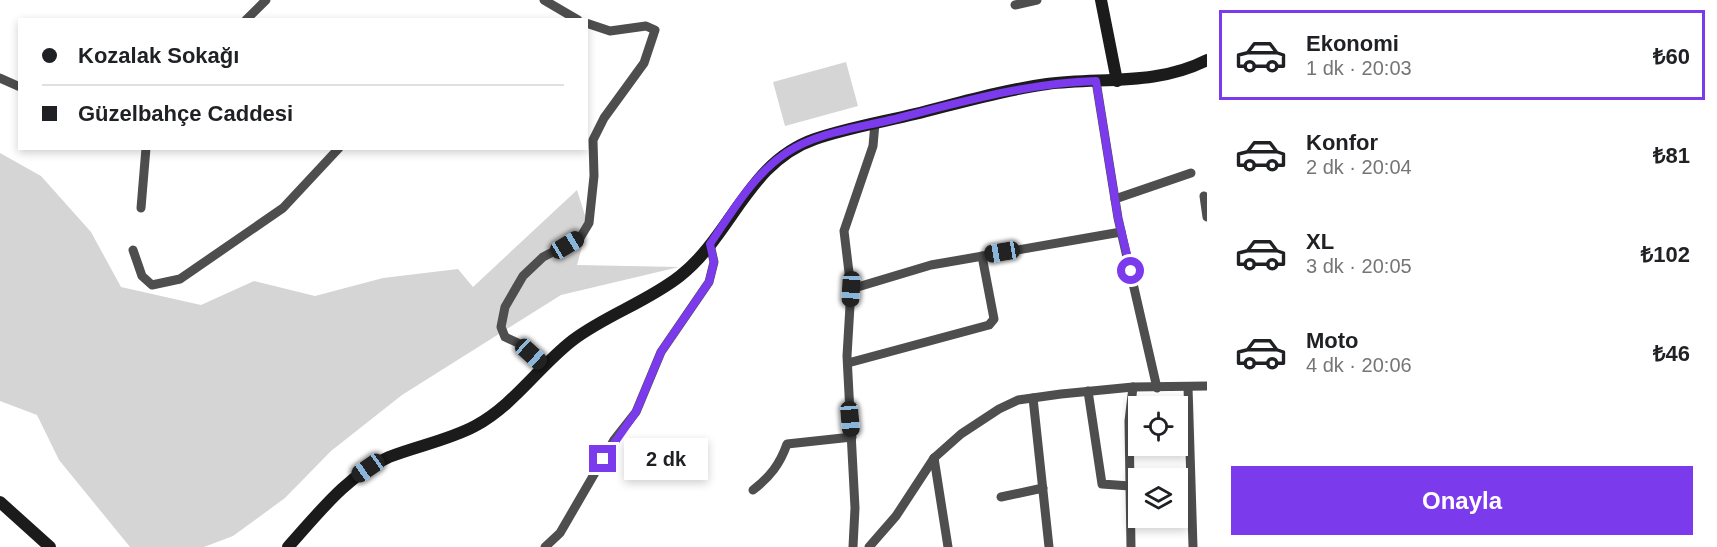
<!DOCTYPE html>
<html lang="tr">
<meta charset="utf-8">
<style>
:root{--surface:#fff;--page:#f2f2f2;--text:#202124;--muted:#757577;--line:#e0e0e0;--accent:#7c3aed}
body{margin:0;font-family:Arial,sans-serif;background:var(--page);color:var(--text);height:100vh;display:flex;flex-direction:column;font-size:22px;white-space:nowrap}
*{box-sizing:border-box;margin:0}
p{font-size:20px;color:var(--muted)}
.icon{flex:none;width:33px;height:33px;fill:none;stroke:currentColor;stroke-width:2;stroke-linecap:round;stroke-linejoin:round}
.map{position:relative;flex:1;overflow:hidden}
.panel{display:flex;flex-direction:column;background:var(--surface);width:510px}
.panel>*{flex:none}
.banner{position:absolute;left:18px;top:18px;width:570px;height:132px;border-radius:0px;box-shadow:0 3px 9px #0003;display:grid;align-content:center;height:132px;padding:0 24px;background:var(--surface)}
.tools{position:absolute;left:1128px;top:396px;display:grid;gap:12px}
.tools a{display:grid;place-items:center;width:60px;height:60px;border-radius:0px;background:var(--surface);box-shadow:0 3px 9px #0003;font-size:30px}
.end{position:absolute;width:27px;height:27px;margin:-14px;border:8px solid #7c3aed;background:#fff;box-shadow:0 0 0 3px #fff}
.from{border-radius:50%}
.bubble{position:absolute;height:42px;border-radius:0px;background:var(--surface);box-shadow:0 3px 9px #0003;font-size:20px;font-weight:800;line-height:42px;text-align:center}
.car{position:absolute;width:18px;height:36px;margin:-18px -9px;border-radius:8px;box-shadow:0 0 4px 2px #0007;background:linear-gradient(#222 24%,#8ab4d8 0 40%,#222 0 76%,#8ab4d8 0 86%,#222 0)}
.banner b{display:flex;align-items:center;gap:21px;height:57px;font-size:22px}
.banner b+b{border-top:2px solid var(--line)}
.banner i{width:15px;height:15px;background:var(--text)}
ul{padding:10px 0 0;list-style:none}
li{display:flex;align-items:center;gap:18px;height:90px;margin:0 12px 9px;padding:0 12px;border:3px solid transparent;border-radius:0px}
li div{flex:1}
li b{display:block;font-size:22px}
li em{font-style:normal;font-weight:800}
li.selected{border-color:var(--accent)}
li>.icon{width:54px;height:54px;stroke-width:1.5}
.primary-button{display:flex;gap:12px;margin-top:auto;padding:12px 24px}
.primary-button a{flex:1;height:69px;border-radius:0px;background:var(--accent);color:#fff;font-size:24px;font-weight:800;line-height:69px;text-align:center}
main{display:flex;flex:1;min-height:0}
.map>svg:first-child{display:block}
.green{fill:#d5d5d5}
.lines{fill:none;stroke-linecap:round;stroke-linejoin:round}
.street{stroke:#4e4e4e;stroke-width:9}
.secondary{stroke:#1b1b1b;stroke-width:12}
.route{stroke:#7c3aed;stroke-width:8}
</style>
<main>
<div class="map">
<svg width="1207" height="547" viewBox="0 0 1207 547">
<rect width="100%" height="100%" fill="#fff"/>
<!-- green -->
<g class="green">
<path d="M846,62L858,106L785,126L773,82Z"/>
<path d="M0,153L41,176L91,232L121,287L201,305L254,281L315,296L383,278L458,269L473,287L577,190L588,225L577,265L679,267L561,295L402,395L331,451L285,498L233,536L204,547H130L59,460L37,415L0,401Z"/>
</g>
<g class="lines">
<!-- street -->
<g class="street">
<path d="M544,0L578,20"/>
<path d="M1015,5L1037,0"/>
<path d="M246,20L266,0"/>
<path d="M0,78L20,87"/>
<path d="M1096,81L1118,218L1157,388"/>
<path d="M1204,196L1207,217"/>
<path d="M1115,199L1191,173"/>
<path d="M141,208L146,148"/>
<path d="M133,250L142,276L152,285L180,279L283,208L339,148"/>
<path d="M851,289L931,265L1121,232"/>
<path d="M848,363L989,325L994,319L982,256"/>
<path d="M544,366L518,343L505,337L501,327L505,307L523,276L543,257L580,238L589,223L594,176L593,140L604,118L644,63L655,30L646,26L610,31L586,23"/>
<path d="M1188,387L1193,547"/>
<path d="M1088,391L1102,484L1130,486"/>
<path d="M1033,398L1049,547"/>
<path d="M934,458L948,547"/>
<path d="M753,490C770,477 780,464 787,444L852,437"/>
<path d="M1001,497L1043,488"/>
<path d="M545,547L560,533L614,440L636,412L661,352L709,282L714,262L710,244"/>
<path d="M853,547L855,508L847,356L851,289L844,231L873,146L875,123"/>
<path d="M869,547L896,516L934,458L961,434L999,409L1018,400L1061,394L1133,387L1207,386"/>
<path d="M1131,547L1129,421L1133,387"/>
</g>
<!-- secondary -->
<g class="secondary">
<path d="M1101,0L1117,81"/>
<path d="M0,502L50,547"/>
<path d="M288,547C318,514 346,476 389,457C417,446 449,440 475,426C514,405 539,366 573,340C606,315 647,302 680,276C732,235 748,162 815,139C847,128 882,122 915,114C959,103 1003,90 1047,84C1102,77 1156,86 1207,60"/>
</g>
</g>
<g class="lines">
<!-- route -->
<path class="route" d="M603,459L636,412L661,352L709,282L714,262L710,244C732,212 753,175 786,153C816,133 856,128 890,120C958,103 1026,83 1096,81L1118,218L1131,271"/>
</g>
</svg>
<div class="tools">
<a><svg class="icon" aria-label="locate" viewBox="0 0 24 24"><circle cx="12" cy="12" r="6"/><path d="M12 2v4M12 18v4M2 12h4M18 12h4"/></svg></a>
<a><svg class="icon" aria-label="layers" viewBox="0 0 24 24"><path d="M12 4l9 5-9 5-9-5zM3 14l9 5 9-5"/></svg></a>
</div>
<i class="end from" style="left:1131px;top:271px"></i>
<i class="end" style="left:603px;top:459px"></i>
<div class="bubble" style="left:624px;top:438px;width:84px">2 dk</div>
<i class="car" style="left:567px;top:245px;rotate:59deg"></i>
<i class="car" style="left:1002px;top:252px;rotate:260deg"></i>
<i class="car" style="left:851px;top:289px;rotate:183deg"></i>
<i class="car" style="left:531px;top:354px;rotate:132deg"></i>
<i class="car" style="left:850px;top:419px;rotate:175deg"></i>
<i class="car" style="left:368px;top:468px;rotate:235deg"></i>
<div class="banner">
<b><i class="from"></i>Kozalak Sokağı</b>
<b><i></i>Güzelbahçe Caddesi</b>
</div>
</div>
<section class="panel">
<ul>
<li class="selected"><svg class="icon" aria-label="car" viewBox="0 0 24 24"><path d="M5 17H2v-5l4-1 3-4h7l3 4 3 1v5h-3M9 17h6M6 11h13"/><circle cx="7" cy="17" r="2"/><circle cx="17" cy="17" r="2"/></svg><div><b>Ekonomi</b><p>1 dk · 20:03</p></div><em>₺60</em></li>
<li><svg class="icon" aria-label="car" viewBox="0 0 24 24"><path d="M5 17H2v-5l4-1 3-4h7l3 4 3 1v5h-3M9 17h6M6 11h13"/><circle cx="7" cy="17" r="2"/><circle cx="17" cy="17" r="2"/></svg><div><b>Konfor</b><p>2 dk · 20:04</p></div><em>₺81</em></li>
<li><svg class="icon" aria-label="car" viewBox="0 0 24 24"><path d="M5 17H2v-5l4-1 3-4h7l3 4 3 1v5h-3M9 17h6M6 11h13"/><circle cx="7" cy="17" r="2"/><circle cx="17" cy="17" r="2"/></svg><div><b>XL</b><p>3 dk · 20:05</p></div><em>₺102</em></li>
<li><svg class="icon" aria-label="car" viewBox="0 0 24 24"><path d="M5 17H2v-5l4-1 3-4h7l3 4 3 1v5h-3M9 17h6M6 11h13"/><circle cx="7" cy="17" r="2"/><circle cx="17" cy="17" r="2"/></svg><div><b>Moto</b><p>4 dk · 20:06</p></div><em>₺46</em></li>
</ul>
<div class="primary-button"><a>Onayla</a></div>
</section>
</main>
